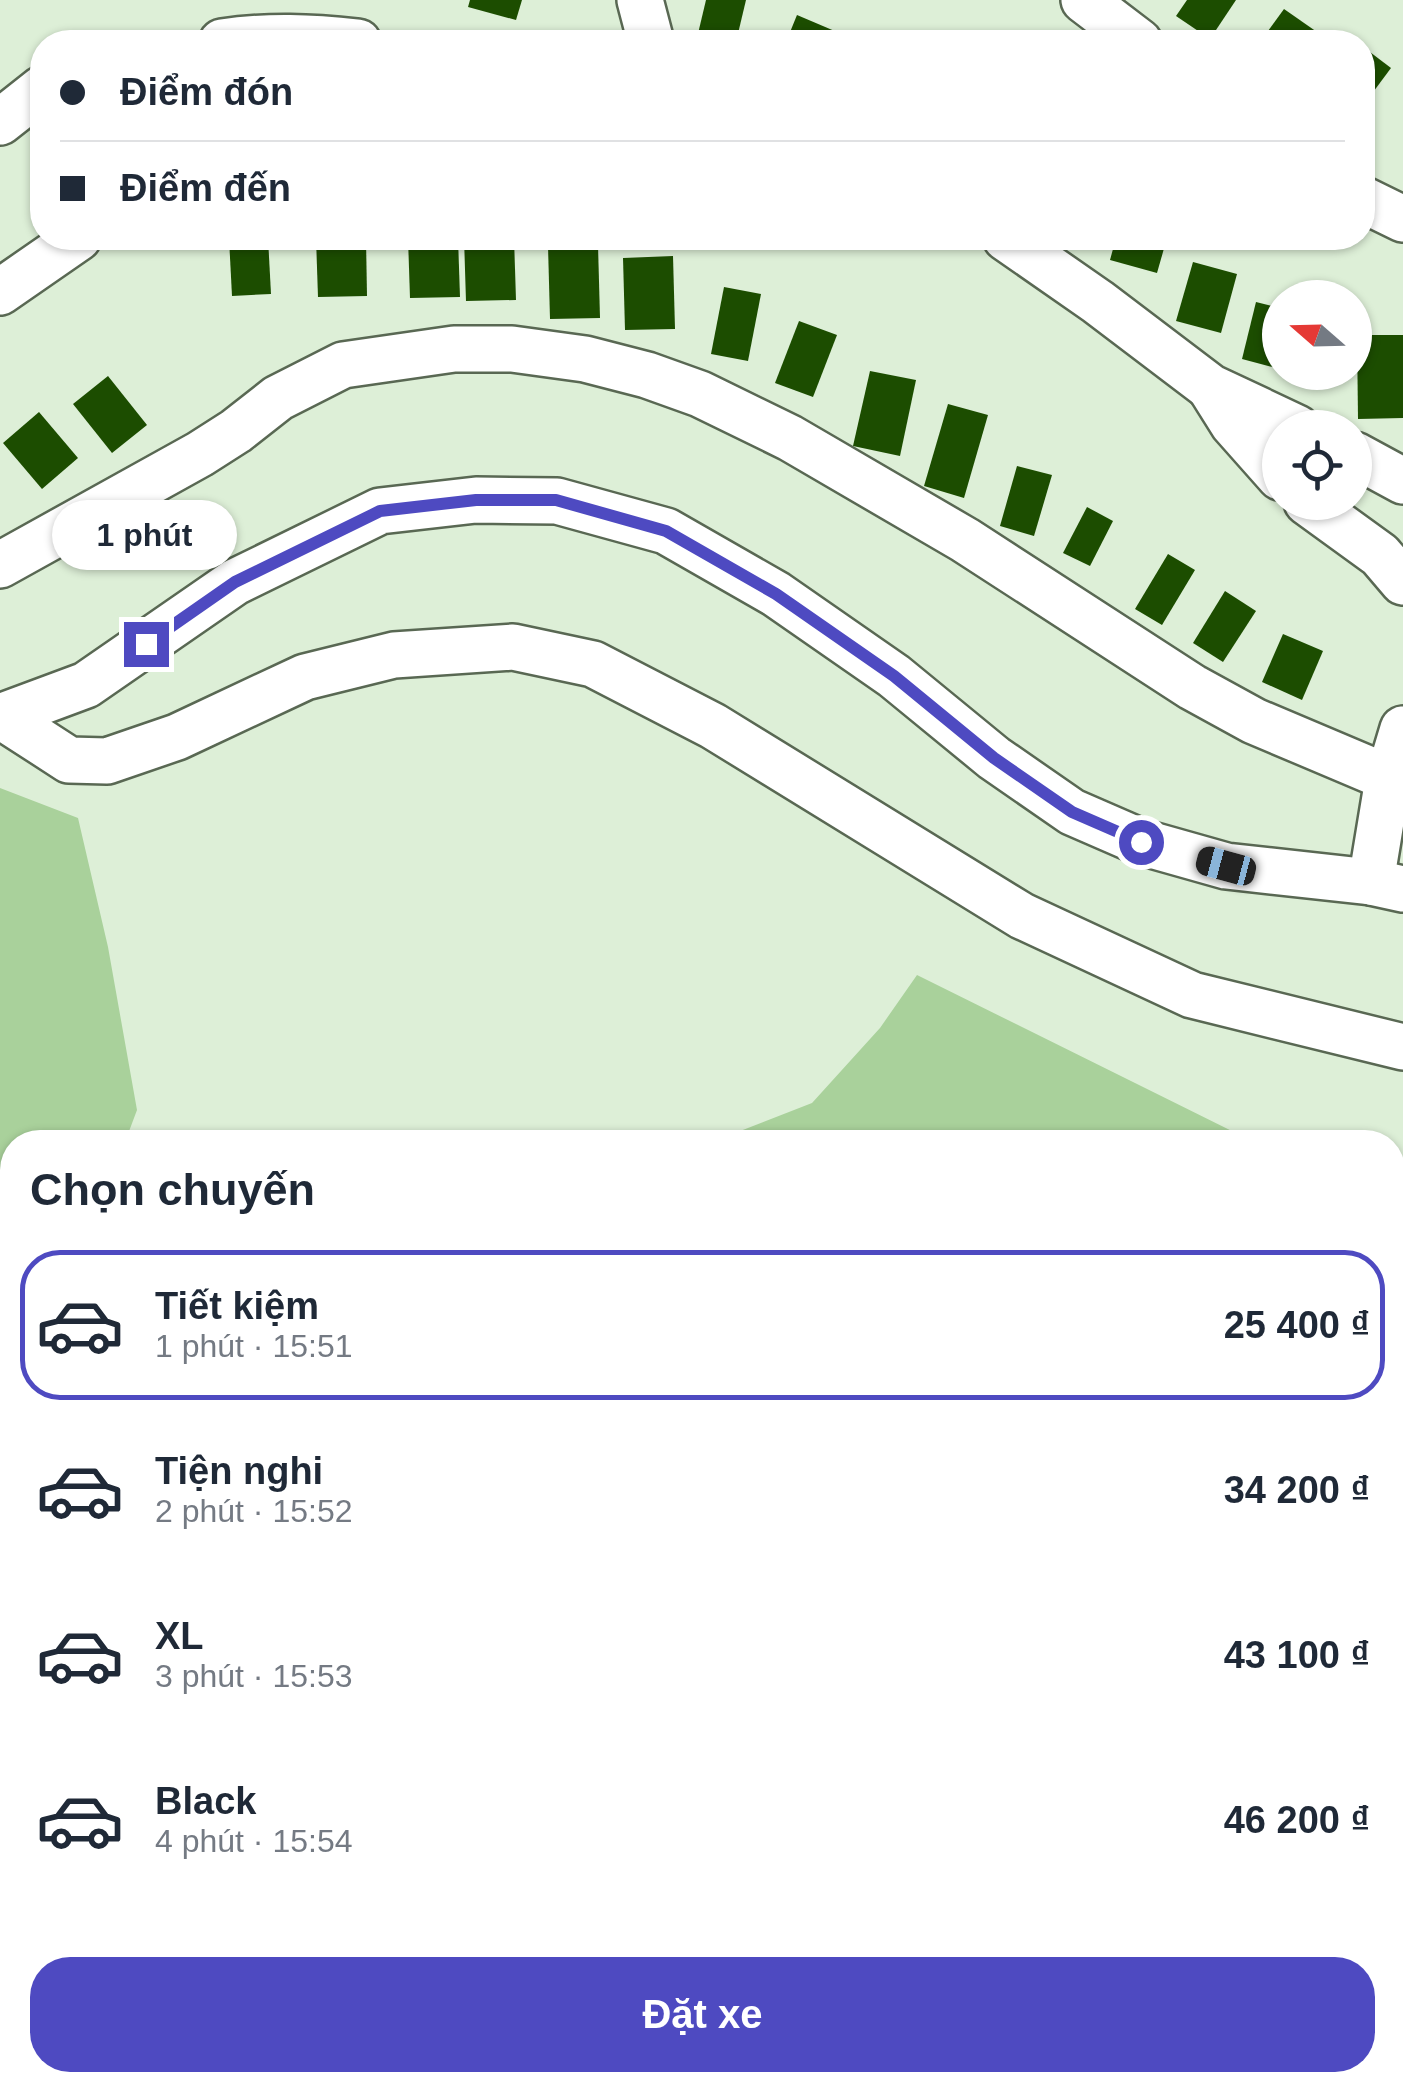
<!DOCTYPE html>
<html lang="vi">
<meta charset="utf-8">
<style>
:root{--surface:#fff;--page:#f6f6f7;--text:#1f2937;--muted:#747a83;--line:#e0e1e3;--accent:#4e4ac1}
body{margin:0;font-family:Arial,sans-serif;background:var(--page);color:var(--text);height:100vh;display:flex;flex-direction:column;font-size:38px;white-space:nowrap}
*{box-sizing:border-box;margin:0}
p{font-size:32px;color:var(--muted)}
.icon{flex:none;width:55px;height:55px;fill:none;stroke:currentColor;stroke-width:2;stroke-linecap:round;stroke-linejoin:round}
.map{position:relative;flex:1;overflow:hidden}
.sheet{position:absolute;left:0px;top:1130px;width:1405px;height:962px;display:flex;flex-direction:column;background:var(--surface);border-radius:40px 40px 0 0;box-shadow:0 2px 8px #0004}
.sheet>*{flex:none}
.hud{position:absolute;left:30px;top:30px;width:1345px;height:220px;border-radius:40px;box-shadow:0 2px 8px #0004;display:grid;align-content:center;height:220px;padding:0 30px;background:var(--surface)}
.needle{width:65px;rotate:290deg}
.tools{position:absolute;left:1262px;top:280px;display:grid;gap:20px}
.tools a{display:grid;place-items:center;width:110px;height:110px;border-radius:50%;background:var(--surface);box-shadow:0 2px 8px #0004;font-size:50px}
.end{position:absolute;width:45px;height:45px;margin:-22px;border:12px solid #4e4ac1;background:#fff;box-shadow:0 0 0 5px #fff}
.from{border-radius:50%}
.bubble{position:absolute;height:70px;border-radius:35px;background:var(--surface);box-shadow:0 2px 8px #0004;font-size:32px;font-weight:700;line-height:70px;text-align:center}
.car{position:absolute;width:30px;height:60px;margin:-30px -15px;border-radius:12px;box-shadow:0 0 8px 2px #0007;background:linear-gradient(#222 24%,#8ab4d8 0 40%,#222 0 76%,#8ab4d8 0 86%,#222 0)}
.hud b{display:flex;align-items:center;gap:35px;height:95px;font-size:38px}
.hud b+b{border-top:2px solid var(--line)}
.hud i{width:25px;height:25px;background:var(--text)}
ul{padding:0;list-style:none}
li{display:flex;align-items:center;gap:30px;height:150px;margin:0 20px 15px;padding:0 10px;border:5px solid transparent;border-radius:40px}
li div{flex:1}
li b{display:block;font-size:38px}
li em{font-style:normal;font-weight:700}
li.active{border-color:var(--accent)}
li>.icon{width:90px;height:90px;stroke-width:1.5}
h2{padding:0 30px;font-size:45px;line-height:120px}
.button{display:flex;gap:20px;margin-top:auto;padding:20px 30px}
.button a{flex:1;height:115px;border-radius:40px;background:var(--accent);color:#fff;font-size:40px;font-weight:700;line-height:115px;text-align:center}
.map>svg:first-child{display:block}
.green{fill:#a9d19b}
.building{fill:#1c4d00}
.lines{fill:none;stroke-linecap:round;stroke-linejoin:round}
.minor-casing{stroke:#596853;stroke-width:50}
.minor{stroke:#fff;stroke-width:45}
.route{stroke:#4e4ac1;stroke-width:12}
</style>
<div class="map">
<svg width="1403" height="2091" viewBox="0 0 1403 2091">
<rect width="100%" height="100%" fill="#ddefd7"/>
<!-- green -->
<g class="green">
<path d="M0,788L78,818L108,947L137,1110L125,1142H12V2080H1160L1152,2091H0Z"/>
<path d="M917,975L1254,1142H712L812,1103L880,1028Z"/>
<path d="M1393,1211L1403,1217V1734L1393,1748Z"/>
</g>
<!-- building -->
<g class="building">
<path d="M470,0H522L516,20L468,7Z"/>
<path d="M706,0H746L736,42H696Z"/>
<path d="M1187,0H1236L1210,39L1176,16Z"/>
<path d="M1284,9L1317,32L1310,42H1260Z"/>
<path d="M797,15L837,32L833,42H786Z"/>
<path d="M1362,46L1391,68L1362,107Z"/>
<path d="M229,238H268L271,294L232,296Z"/>
<path d="M316,238H366L367,296L318,297Z"/>
<path d="M408,238H458L460,297L410,298Z"/>
<path d="M464,238H514L516,300L466,301Z"/>
<path d="M1116,238H1167L1157,273L1110,260Z"/>
<path d="M598,245L600,318L550,319L548,246Z"/>
<path d="M673,256L675,329L625,330L623,258Z"/>
<path d="M1193,262L1237,274L1221,333L1176,321Z"/>
<path d="M724,287L761,294L748,361L711,354Z"/>
<path d="M1256,302L1280,308V369L1242,359Z"/>
<path d="M799,321L837,335L813,397L775,383Z"/>
<path d="M1357,335H1403V418L1358,419Z"/>
<path d="M870,371L916,380L900,456L853,446Z"/>
<path d="M108,376L147,425L112,453L73,404Z"/>
<path d="M948,404L988,415L964,498L924,486Z"/>
<path d="M39,412L78,458L42,489L3,443Z"/>
<path d="M1017,466L1052,475L1034,536L1000,526Z"/>
<path d="M1087,507L1113,521L1090,566L1063,553Z"/>
<path d="M1168,554L1195,570L1162,625L1135,609Z"/>
<path d="M1225,591L1256,611L1223,662L1193,643Z"/>
<path d="M1283,634L1323,651L1302,700L1262,682Z"/>
</g>
<g class="lines">
<!-- minor casing -->
<g class="minor-casing">
<g id="minor">
<path d="M640,0L651,42"/>
<path d="M1084,0L1139,42"/>
<path d="M222,42C269,35 311,37 358,42"/>
<path d="M0,122L42,89"/>
<path d="M1362,199L1403,219"/>
<path d="M1006,238L1098,302L1210,387L1297,428"/>
<path d="M0,292L78,238"/>
<path d="M1211,389L1233,424L1280,477"/>
<path d="M1355,455L1403,481"/>
<path d="M1307,502L1380,555L1403,582"/>
<path d="M0,565L200,454L236,431L278,398L343,365L454,349H512L585,359L647,375L700,394L790,438L965,540L1192,687L1254,721L1403,784"/>
<path d="M1,716L69,760L107,761L177,737L305,677L394,655L513,647L593,664L713,726L1022,916L1192,995L1403,1047"/>
<path d="M0,717L86,685L235,582L380,511L476,500L557,501L666,531L776,594L894,676L994,758L1072,812L1141,842L1226,866L1371,882L1403,889"/>
<path d="M1371,882L1388,779L1403,729"/>
<path d="M1362,2091L1374,2080"/>
</g>
</g>
<!-- minor -->
<use href="#minor" class="minor"/>
</g>
<g class="lines">
<!-- route -->
<path class="route" d="M146,644L235,582L380,511L476,500H556L666,531L776,594L894,676L994,758L1072,812L1141,842"/>
</g>
</svg>
<div class="tools">
<a><svg class="needle" viewBox="-14 -14 28 28"><path d="M0-13l5 13h-10z" fill="#e53935"/><path d="M0 13l5-13h-10z" fill="#747a83"/></svg></a>
<a><svg class="icon" aria-label="locate" viewBox="0 0 24 24"><circle cx="12" cy="12" r="6"/><path d="M12 2v4M12 18v4M2 12h4M18 12h4"/></svg></a>
</div>
<i class="end from" style="left:1141px;top:842px"></i>
<i class="end" style="left:146px;top:644px"></i>
<div class="bubble" style="left:52px;top:500px;width:185px">1 phút</div>
<i class="car" style="left:1226px;top:866px;rotate:285deg"></i>
<div class="hud">
<b><i class="from"></i>Điểm đón</b>
<b><i></i>Điểm đến</b>
</div>
<section class="sheet">
<h2>Chọn chuyến</h2>
<ul>
<li class="active"><svg class="icon" aria-label="car" viewBox="0 0 24 24"><path d="M5 17H2v-5l4-1 3-4h7l3 4 3 1v5h-3M9 17h6M6 11h13"/><circle cx="7" cy="17" r="2"/><circle cx="17" cy="17" r="2"/></svg><div><b>Tiết kiệm</b><p>1 phút · 15:51</p></div><em>25 400 ₫</em></li>
<li><svg class="icon" aria-label="car" viewBox="0 0 24 24"><path d="M5 17H2v-5l4-1 3-4h7l3 4 3 1v5h-3M9 17h6M6 11h13"/><circle cx="7" cy="17" r="2"/><circle cx="17" cy="17" r="2"/></svg><div><b>Tiện nghi</b><p>2 phút · 15:52</p></div><em>34 200 ₫</em></li>
<li><svg class="icon" aria-label="car" viewBox="0 0 24 24"><path d="M5 17H2v-5l4-1 3-4h7l3 4 3 1v5h-3M9 17h6M6 11h13"/><circle cx="7" cy="17" r="2"/><circle cx="17" cy="17" r="2"/></svg><div><b>XL</b><p>3 phút · 15:53</p></div><em>43 100 ₫</em></li>
<li><svg class="icon" aria-label="car" viewBox="0 0 24 24"><path d="M5 17H2v-5l4-1 3-4h7l3 4 3 1v5h-3M9 17h6M6 11h13"/><circle cx="7" cy="17" r="2"/><circle cx="17" cy="17" r="2"/></svg><div><b>Black</b><p>4 phút · 15:54</p></div><em>46 200 ₫</em></li>
</ul>
<div class="button"><a>Đặt xe</a></div>
</section>
</div>
